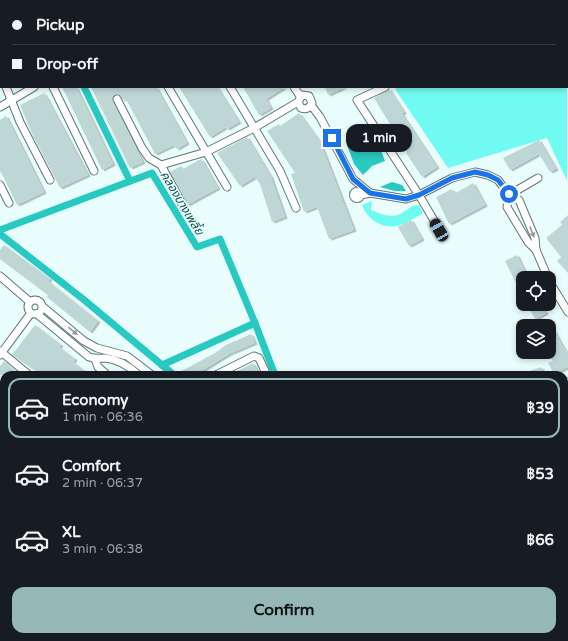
<!DOCTYPE html>
<meta charset="utf-8">
<style>
:root{--surface:#171b24;--page:#20242c;--text:#f1f3f6;--muted:#9ea1a6;--line:#363941;--accent:#95b8b7}
body{margin:0;font-family:"Varela Round","Noto Sans Thai",sans-serif;background:var(--page);color:var(--text);height:100vh;display:flex;flex-direction:column;font-size:15px;white-space:nowrap}
*{box-sizing:border-box;margin:0}
p{font-size:13px;color:var(--muted)}
.icon{flex:none;width:22px;height:22px;fill:none;stroke:currentColor;stroke-width:2;stroke-linecap:round;stroke-linejoin:round}
.map{position:relative;flex:1;overflow:hidden}
.sheet{position:absolute;left:0px;top:371px;width:568px;height:270px;display:flex;flex-direction:column;background:var(--surface);border-radius:12px 12px 0 0;box-shadow:0 2px 6px #0003}
.sheet>*{flex:none}
.hud{position:absolute;left:0px;top:0px;width:568px;height:88px;box-shadow:0 2px 6px #0003;display:grid;align-content:center;height:88px;padding:0 12px;background:var(--surface)}
.tools{position:absolute;left:516px;top:271px;display:grid;gap:8px}
.tools a{display:grid;place-items:center;width:40px;height:40px;border-radius:8px;background:var(--surface);box-shadow:0 2px 6px #0003;font-size:20px}
.end{position:absolute;width:18px;height:18px;margin:-9px;border:5px solid #1a73e8;background:#fff;box-shadow:0 0 0 2px #fff}
.from{border-radius:50%}
.bubble{position:absolute;height:28px;border-radius:12px;background:var(--surface);box-shadow:0 2px 6px #0003;font-size:13px;font-weight:700;line-height:28px;text-align:center}
.car{position:absolute;width:12px;height:24px;margin:-12px -6px;border-radius:5px;box-shadow:0 0 3px 1px #0007;background:linear-gradient(#222 24%,#8ab4d8 0 40%,#222 0 76%,#8ab4d8 0 86%,#222 0)}
.hud b{display:flex;align-items:center;gap:14px;height:38px;font-size:15px}
.hud b+b{border-top:1px solid var(--line)}
.hud i{width:10px;height:10px;background:var(--text)}
ul{padding:7px 0 0;list-style:none}
li{display:flex;align-items:center;gap:12px;height:60px;margin:0 8px 6px;padding:0 4px;border:2px solid transparent;border-radius:12px}
li div{flex:1}
li b{display:block;font-size:15px}
li em{font-style:normal;font-weight:700}
li.active{border-color:var(--accent)}
li>.icon{width:36px;height:36px;stroke-width:1.5}
.primary-button{display:flex;gap:8px;margin-top:auto;padding:8px 12px}
.primary-button a{flex:1;height:46px;border-radius:12px;background:var(--accent);color:#111;font-size:16px;font-weight:700;line-height:46px;text-align:center}
.map>svg:first-child{display:block}
.green{fill:#71faf1}
.water{fill:#27c9c1}
.lines{fill:none;stroke-linecap:round;stroke-linejoin:round}
.canal{stroke:#27c9c1;stroke-width:7}
.building{fill:#bed7d5;filter:url(#shadow)}
.minor-casing{stroke:#607775;stroke-width:9}
.minor{stroke:#fff;stroke-width:7}
.oneway{fill:#989d9c}
.route{stroke:#1a73e8;stroke-width:5}
.labels{text-anchor:middle;dominant-baseline:central;stroke-width:3;stroke-linejoin:round;paint-order:stroke}
.water-label{font-size:12px;font-style:italic;fill:#10504c;stroke:#e9fefc}
</style>
<div class="map">
<svg width="568" height="641" viewBox="0 0 568 641">
<defs>
<filter id="shadow"><feDropShadow dx="2.5" dy="1.5" stdDeviation="0" flood-color="#0004"/></filter>
</defs>
<rect width="100%" height="100%" fill="#e9fefc"/>
<!-- green -->
<g class="green">
<path d="M567,82V181L547,138L448,168L395,89L399,87H567Z"/>
<path d="M372,201L371,210C381,214 392,219 402,213C409,209 411,205 419,205L423,213C416,217 406,224 397,226C382,229 367,219 362,205Z"/>
</g>
<!-- water -->
<g class="water">
<path d="M358,127C374,129 380,147 385,161L372,166L363,175L354,164L347,145L349,132Z"/>
<path d="M392,182L402,185L406,191H395L380,187Z"/>
</g>
<g class="lines">
<!-- canal -->
<g class="canal">
<path d="M41,0L42,1"/>
<path d="M528,0L529,1"/>
<path d="M311,1L314,0"/>
<path d="M567,53L568,55"/>
<path d="M84,87L130,181"/>
<path d="M0,230L152,173L197,247L220,239L255,323L275,375"/>
<path d="M0,234L83,299L174,375"/>
<path d="M162,365L255,323"/>
<path d="M564,390L568,388"/>
<path d="M0,442L4,445"/>
<path d="M564,487L568,485"/>
<path d="M0,528L4,522"/>
<path d="M0,555L4,558"/>
<path d="M564,621L568,618"/>
<path d="M298,637L299,641"/>
<path d="M484,637L486,641"/>
<path d="M57,641L60,637"/>
<path d="M529,641L536,637"/>
</g>
</g>
<!-- building -->
<g class="building">
<path d="M62,87H76L113,164L102,170Z"/>
<path d="M91,87H156L187,143L177,149L174,145L155,154L126,99L123,100L120,95L115,94L113,97V101L143,162L130,168Z"/>
<path d="M179,87H217L239,122L227,129L226,127L210,137Z"/>
<path d="M243,87H285L266,99L271,108L259,115Z"/>
<path d="M325,87H345L328,95Z"/>
<path d="M389,89L404,112L402,114L437,167L422,177L406,153L407,152L374,98Z"/>
<path d="M44,93L88,175L60,188L33,136L20,105Z"/>
<path d="M299,113L320,142L354,230L329,239L317,207L304,212L291,174L295,173L267,131L279,124L280,126Z"/>
<path d="M6,116L44,192L17,205L1,172L0,173V120Z"/>
<path d="M247,137L271,177L285,217L272,222L260,184L255,177L240,186L217,153Z"/>
<path d="M539,140L556,169L550,172L539,154L510,170L503,158Z"/>
<path d="M201,159L218,188L187,205L170,172L181,166L183,169Z"/>
<path d="M473,183L485,205L449,224L436,197L452,189L454,194Z"/>
<path d="M568,215V273L557,261L561,257L546,238L562,225L560,222Z"/>
<path d="M411,220L422,239L409,246L398,227Z"/>
<path d="M4,245L50,279L48,281L98,321L90,332L47,297L48,295L0,259V250Z"/>
<path d="M517,255L528,278H523V297L505,261Z"/>
<path d="M527,304H541L546,313L535,319Z"/>
<path d="M549,322L566,352L568,350V367L554,374L548,363L553,361L549,354Z"/>
<path d="M35,325L61,345L59,347L75,359L73,362L90,375H42L12,355Z"/>
<path d="M251,334L255,343L229,354L195,375H174L215,353L226,345Z"/>
<path d="M4,361L13,370L20,375H0V366Z"/>
<path d="M253,363L258,373L255,375H230Z"/>
<path d="M541,367L544,375H521V374Z"/>
</g>
<g class="lines">
<!-- minor casing -->
<g class="minor-casing">
<g id="minor">
<path d="M70,0V1"/>
<path d="M175,0L176,1"/>
<path d="M222,0V1"/>
<path d="M137,1L139,0"/>
<path d="M0,7L1,6"/>
<path d="M0,68L1,71"/>
<path d="M567,72L568,71"/>
<path d="M6,87L20,122L50,180"/>
<path d="M53,87L94,171"/>
<path d="M168,87L227,187"/>
<path d="M230,87L280,171L296,208"/>
<path d="M294,87L300,96"/>
<path d="M385,87L357,100L419,195L439,229"/>
<path d="M117,99L142,148L149,158L161,165L182,204"/>
<path d="M311,105L320,117L353,179L370,193"/>
<path d="M0,107L34,87"/>
<path d="M161,165L206,152L254,128L298,102L302,95L309,96L312,103C310,108 306,110 301,108L298,102"/>
<path d="M0,185L9,203"/>
<circle cx="357" cy="195" r="3.5"/>
<path d="M361,195L370,193L406,199L419,195L452,178L475,172L488,175L498,180L509,195L519,200L535,238L536,250L548,278"/>
<path d="M509,195L507,207L528,242L536,250"/>
<path d="M509,195L538,178"/>
<path d="M0,276L30,302"/>
<path d="M549,281L568,312"/>
<circle cx="35" cy="307" r="7"/>
<path d="M43,307L84,341L97,348L127,356L152,375"/>
<path d="M37,314L89,357C95,359 98,358 105,358C117,359 130,367 139,375"/>
<path d="M0,351L29,375"/>
<path d="M0,355L31,313"/>
<path d="M95,359L98,367L105,373"/>
<path d="M216,375L254,356L259,358L265,371"/>
<path d="M564,384L568,382"/>
<path d="M565,398L568,405"/>
<path d="M0,413L4,416"/>
<path d="M564,548L568,545"/>
<path d="M564,560L568,558"/>
<path d="M564,573L568,571"/>
<path d="M0,636L4,630"/>
<path d="M20,637L23,640"/>
<path d="M86,637L88,641"/>
<path d="M135,637L138,641"/>
<path d="M185,637L187,641"/>
<path d="M227,637L229,641"/>
<path d="M271,637L272,641"/>
<path d="M69,641L72,637"/>
</g>
</g>
<!-- minor -->
<use href="#minor" class="minor"/>
</g>
<!-- one-way arrows -->
<defs><path id="oneway-solid" d="M-6-.8H1V-3.2L6.5 0L1 3.2V.8H-6Z"/></defs>
<g class="oneway">
<use href="#oneway-solid" transform="translate(532 232) rotate(69)"/>
<use href="#oneway-solid" transform="translate(73 331) rotate(40)"/>
</g>
<g class="lines">
<!-- route -->
<path class="route" d="M332,138L353,179L370,193L406,199L419,195L452,178L475,172L488,175L498,180L509,194"/>
</g>
<g class="labels">
<!-- water labels -->
<g class="water-label">
<text transform="translate(182 203) rotate(59)">คลองบางเพลี้ย</text>
</g>
</g>
</svg>
<div class="tools">
<a><svg class="icon" aria-label="locate" viewBox="0 0 24 24"><circle cx="12" cy="12" r="6"/><path d="M12 2v4M12 18v4M2 12h4M18 12h4"/></svg></a>
<a><svg class="icon" aria-label="layers" viewBox="0 0 24 24"><path d="M12 4l9 5-9 5-9-5zM3 14l9 5 9-5"/></svg></a>
</div>
<i class="end from" style="left:509px;top:194px"></i>
<i class="end" style="left:332px;top:138px"></i>
<div class="bubble" style="left:346px;top:124px;width:66px">1 min</div>
<i class="car" style="left:439px;top:230px;rotate:330deg"></i>
<div class="hud">
<b><i class="from"></i>Pickup</b>
<b><i></i>Drop-off</b>
</div>
<section class="sheet">
<ul>
<li class="active"><svg class="icon" aria-label="car" viewBox="0 0 24 24"><path d="M5 17H2v-5l4-1 3-4h7l3 4 3 1v5h-3M9 17h6M6 11h13"/><circle cx="7" cy="17" r="2"/><circle cx="17" cy="17" r="2"/></svg><div><b>Economy</b><p>1 min · 06:36</p></div><em>฿39</em></li>
<li><svg class="icon" aria-label="car" viewBox="0 0 24 24"><path d="M5 17H2v-5l4-1 3-4h7l3 4 3 1v5h-3M9 17h6M6 11h13"/><circle cx="7" cy="17" r="2"/><circle cx="17" cy="17" r="2"/></svg><div><b>Comfort</b><p>2 min · 06:37</p></div><em>฿53</em></li>
<li><svg class="icon" aria-label="car" viewBox="0 0 24 24"><path d="M5 17H2v-5l4-1 3-4h7l3 4 3 1v5h-3M9 17h6M6 11h13"/><circle cx="7" cy="17" r="2"/><circle cx="17" cy="17" r="2"/></svg><div><b>XL</b><p>3 min · 06:38</p></div><em>฿66</em></li>
</ul>
<div class="primary-button"><a>Confirm</a></div>
</section>
</div>
